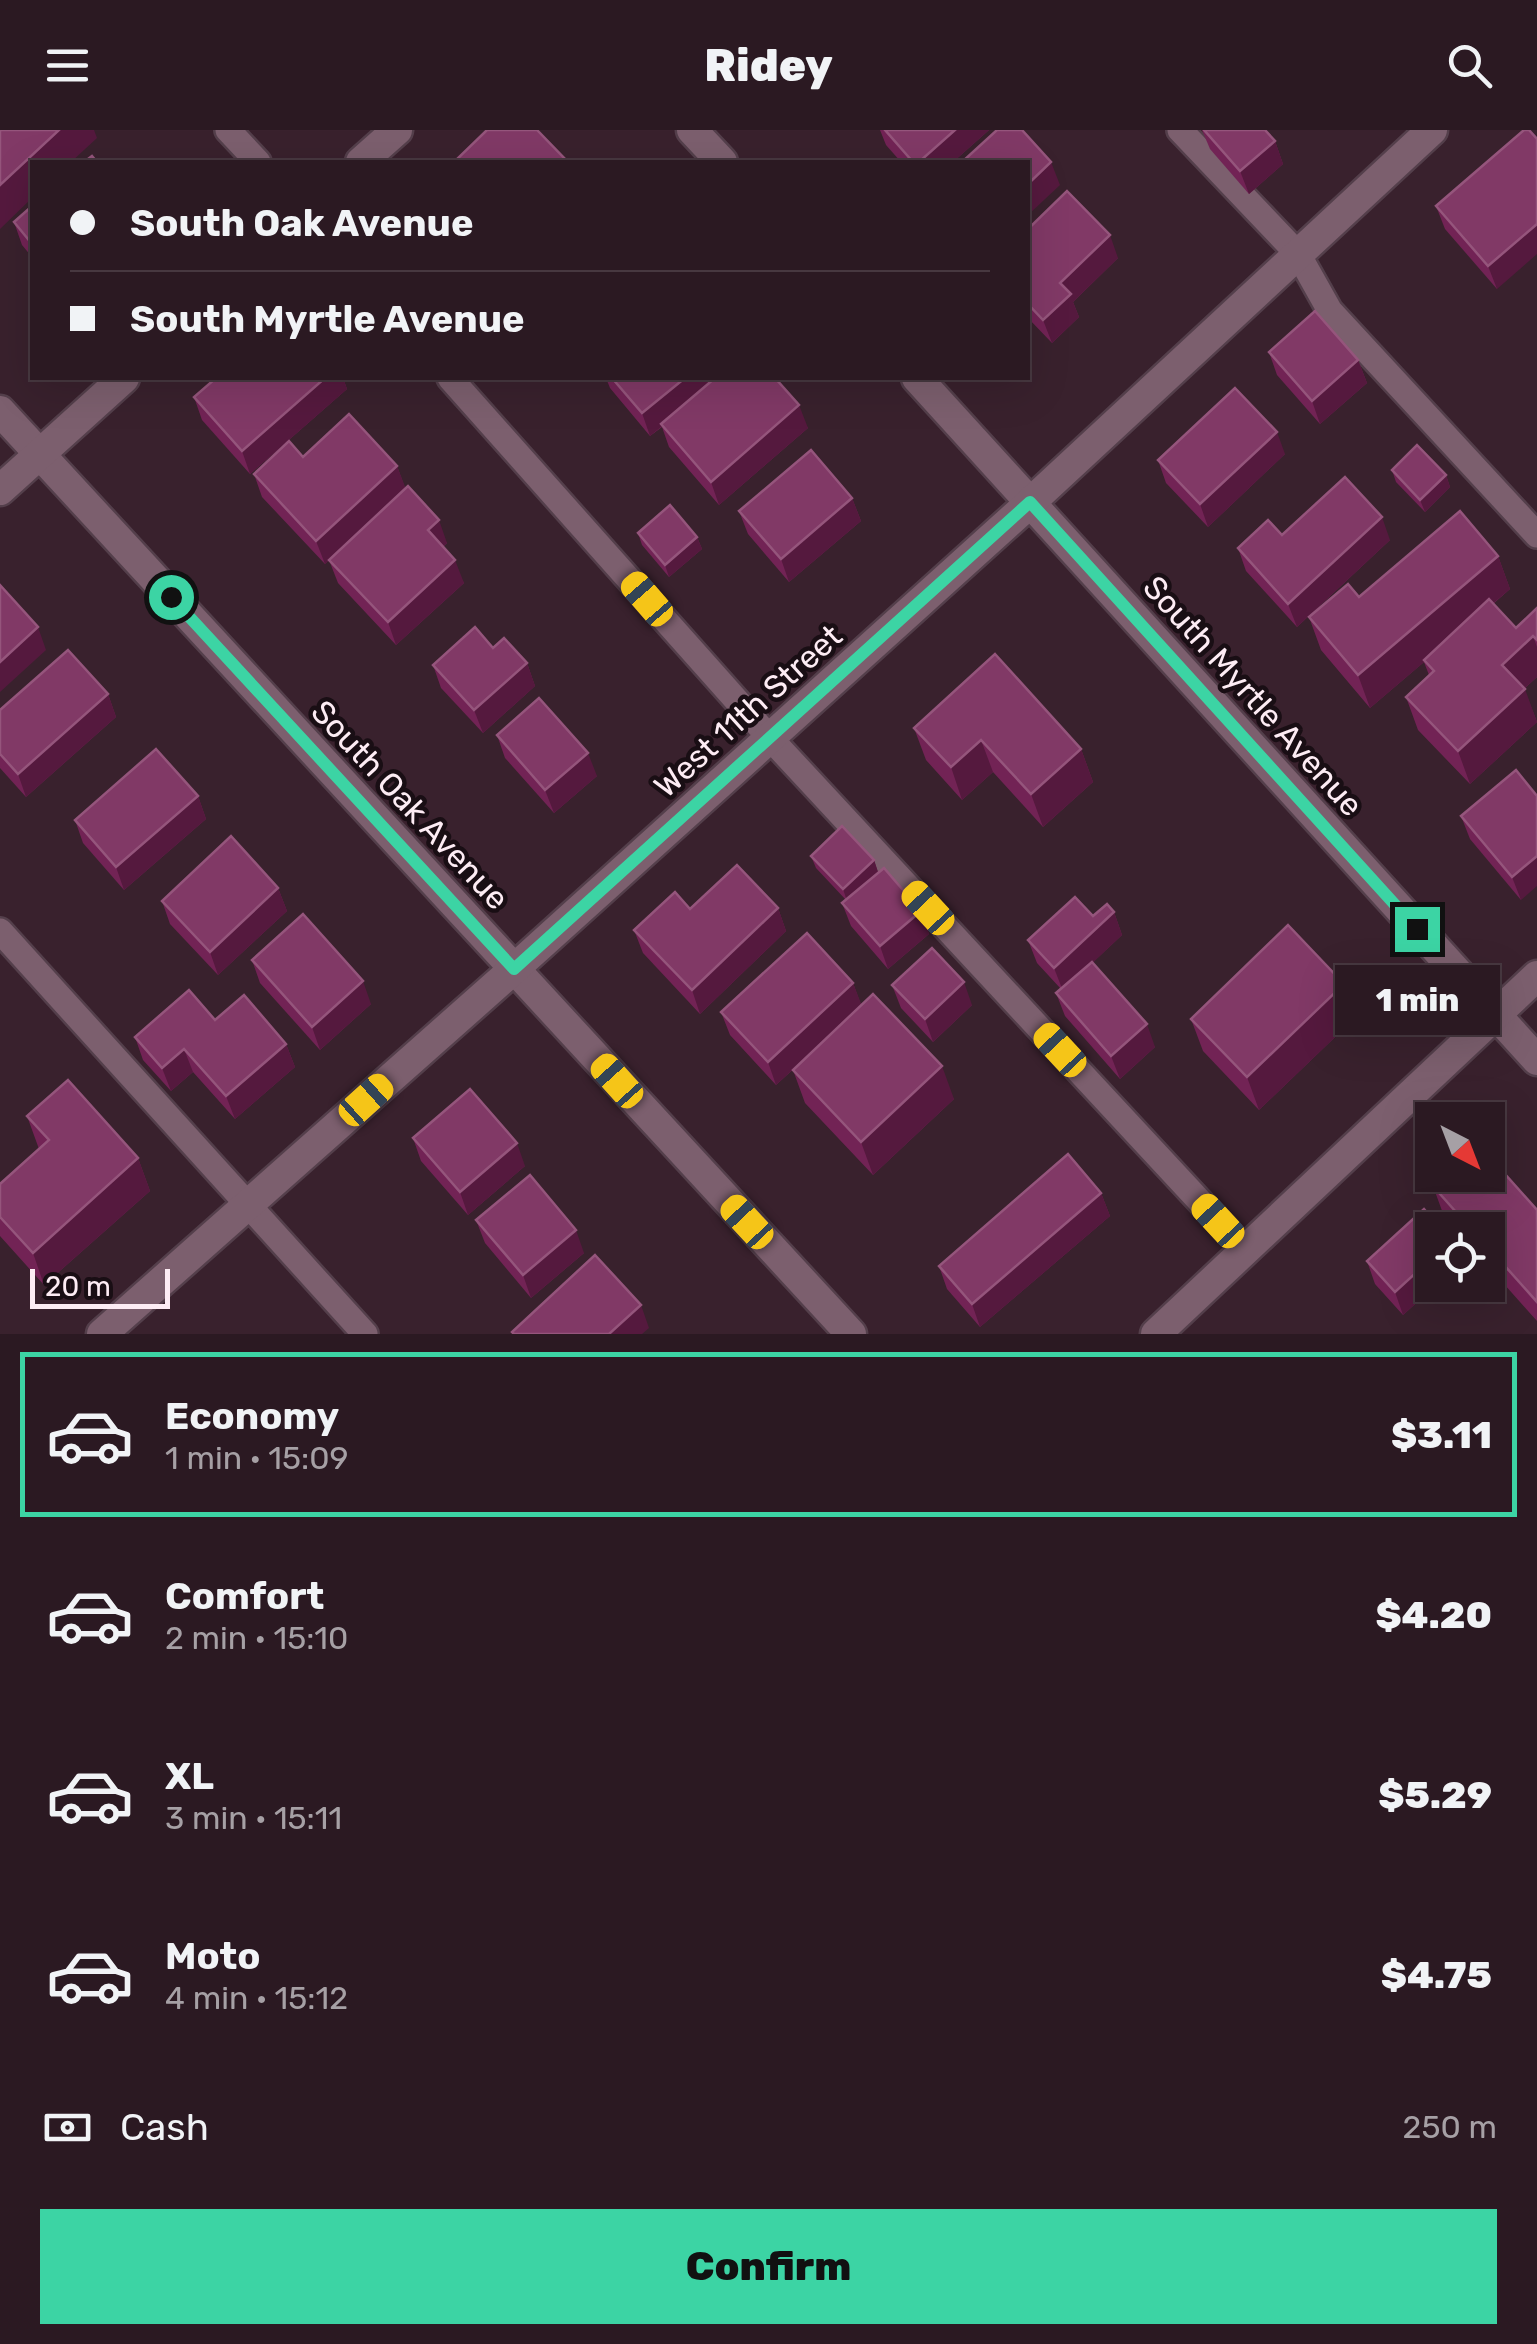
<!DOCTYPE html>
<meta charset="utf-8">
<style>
:root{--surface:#2b1922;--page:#37262f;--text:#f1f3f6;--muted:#a6a0a5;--line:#473840;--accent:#3cd4a4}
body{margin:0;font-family:Rubik,sans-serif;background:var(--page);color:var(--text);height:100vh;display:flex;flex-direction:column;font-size:38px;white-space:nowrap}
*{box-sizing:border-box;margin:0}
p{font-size:32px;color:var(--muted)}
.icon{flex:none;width:55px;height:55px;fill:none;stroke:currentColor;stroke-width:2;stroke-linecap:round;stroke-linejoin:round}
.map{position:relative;height:1204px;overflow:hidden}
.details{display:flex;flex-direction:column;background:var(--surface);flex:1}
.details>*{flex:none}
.banner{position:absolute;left:30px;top:30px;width:1000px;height:220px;border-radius:0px;box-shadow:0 10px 40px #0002,0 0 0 2px var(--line);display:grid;align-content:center;height:220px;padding:0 40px;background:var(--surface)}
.needle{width:65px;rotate:138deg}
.controls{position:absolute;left:1415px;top:972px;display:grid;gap:20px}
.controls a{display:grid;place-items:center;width:90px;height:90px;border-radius:0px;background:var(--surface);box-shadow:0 10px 40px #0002,0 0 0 2px var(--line);font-size:50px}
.scale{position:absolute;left:30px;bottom:25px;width:140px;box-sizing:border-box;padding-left:10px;border:5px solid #fdecf4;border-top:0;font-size:28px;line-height:35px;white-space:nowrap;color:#fdecf4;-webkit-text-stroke:8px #190e14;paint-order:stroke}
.end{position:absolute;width:45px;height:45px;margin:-22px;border:12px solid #3cd4a4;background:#111;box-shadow:0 0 0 5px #111}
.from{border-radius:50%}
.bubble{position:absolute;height:70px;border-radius:0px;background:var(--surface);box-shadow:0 10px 40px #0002,0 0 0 2px var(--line);font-size:32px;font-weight:800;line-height:70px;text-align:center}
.car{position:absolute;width:30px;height:60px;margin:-30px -15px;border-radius:12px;box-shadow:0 0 8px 2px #0007;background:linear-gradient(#f5c518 24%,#345 0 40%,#f5c518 0 76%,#345 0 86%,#f5c518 0)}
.banner b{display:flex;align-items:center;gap:35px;height:95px;font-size:38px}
.banner b+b{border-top:2px solid var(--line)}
.banner i{width:25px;height:25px;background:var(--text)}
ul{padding:18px 0 0;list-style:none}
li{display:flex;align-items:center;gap:30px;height:165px;margin:0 20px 15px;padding:0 20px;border:5px solid transparent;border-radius:0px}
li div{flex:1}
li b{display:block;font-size:38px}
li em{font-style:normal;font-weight:800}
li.selected{border-color:var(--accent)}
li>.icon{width:90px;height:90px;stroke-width:1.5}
.pay{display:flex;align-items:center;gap:25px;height:110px;padding:0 40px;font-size:38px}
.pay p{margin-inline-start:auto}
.cta{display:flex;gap:20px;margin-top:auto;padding:20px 40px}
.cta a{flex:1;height:115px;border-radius:0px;background:var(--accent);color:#111;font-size:40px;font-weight:800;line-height:115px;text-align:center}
header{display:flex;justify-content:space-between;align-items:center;height:130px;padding:0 40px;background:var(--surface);font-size:45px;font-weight:800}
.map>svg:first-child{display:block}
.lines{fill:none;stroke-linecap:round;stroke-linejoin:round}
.lane-casing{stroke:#543f4b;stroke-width:30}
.street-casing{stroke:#543f4b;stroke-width:35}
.lane{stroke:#7c5f6e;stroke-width:25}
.street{stroke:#7c5f6e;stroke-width:30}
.wall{fill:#722355}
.shaded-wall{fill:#55193e}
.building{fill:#813966;stroke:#95557c;stroke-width:2.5}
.route{stroke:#3cd4a4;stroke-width:12}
.labels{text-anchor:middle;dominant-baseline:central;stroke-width:9;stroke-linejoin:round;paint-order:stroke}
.street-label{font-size:32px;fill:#fdecf4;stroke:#190e14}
</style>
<header><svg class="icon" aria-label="menu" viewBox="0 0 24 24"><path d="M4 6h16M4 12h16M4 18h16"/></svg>Ridey<svg class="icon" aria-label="search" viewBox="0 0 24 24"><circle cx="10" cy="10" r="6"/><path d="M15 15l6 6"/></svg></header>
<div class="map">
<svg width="1537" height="1204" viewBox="0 0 1537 1204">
<rect width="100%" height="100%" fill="#39212d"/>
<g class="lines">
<!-- lane casing -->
<g class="lane-casing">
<g id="lane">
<path d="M228,0L258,32"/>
<path d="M1180,0L1298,124L1330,181L1537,405"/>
<path d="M450,248L770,608L1245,1120"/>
<path d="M0,801L365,1204"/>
</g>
</g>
<!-- street casing -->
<g class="street-casing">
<g id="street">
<path d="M692,0L722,32"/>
<path d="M361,32L397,0"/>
<path d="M917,248L1537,930"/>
<path d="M0,281L851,1204"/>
<path d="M0,360L124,248"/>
<path d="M102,1204L514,839L1031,372L1432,0"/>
<path d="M1156,1204L1537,846"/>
</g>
</g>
<!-- lane -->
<use href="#lane" class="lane"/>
<!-- street -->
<use href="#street" class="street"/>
</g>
<!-- wall -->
<g class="wall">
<path d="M880,0H989L953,32H901L886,15Z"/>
<path d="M1202,0H1265L1275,11L1283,34L1249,64L1210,19Z"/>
<path d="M1524,0L1497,159L1445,99L1436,76Z"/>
<path d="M32,76V127L22,115L14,92Z"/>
<path d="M1028,99L1118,128L1073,172L1079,187L1052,213L1028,188Z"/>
<path d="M1269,222L1358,230L1367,253L1320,294L1277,245Z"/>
<path d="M216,248H343L347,259L250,344L202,290L194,267Z"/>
<path d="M606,248H775L808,298L719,375L669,317L662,297L650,306L610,258Z"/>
<path d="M1285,324L1208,397L1166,353L1158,330Z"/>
<path d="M303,327L397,336L405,358L447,413L443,417L464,453L396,515L338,453L329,430L325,434L262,367L254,344Z"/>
<path d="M1392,340L1446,345L1450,357L1425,382L1396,352Z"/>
<path d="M852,368L861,391L789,452L748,404L739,381Z"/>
<path d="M638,403L697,407L702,419L669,447L642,415Z"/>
<path d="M1282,405L1390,410L1297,497L1246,441L1238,418Z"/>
<path d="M1498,426L1510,459L1493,474L1516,498L1537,478V547L1524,559L1537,592L1470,654L1418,600L1406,567L1429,545L1424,532L1370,578L1321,520L1309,487L1359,467Z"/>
<path d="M493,518L527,533L535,556L483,603L441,558L433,535Z"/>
<path d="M108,564L116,587L26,667L0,638V580Z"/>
<path d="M914,598L1081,619L1093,652L1043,697L993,642L962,670L926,630Z"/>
<path d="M497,605L597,646L554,683L505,628Z"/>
<path d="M1516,640L1521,770L1470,709L1461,686Z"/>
<path d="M198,666L206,689L124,760L83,713L75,690Z"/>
<path d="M811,726L874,730L878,742L863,756L921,781L929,804L888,839L851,796L842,773L846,770L816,738Z"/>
<path d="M278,758L287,781L218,845L170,794L162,771Z"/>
<path d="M778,778L786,801L700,884L643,823L634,800L690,779Z"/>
<path d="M1114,782L1122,805L1092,833L1155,917L1120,949L1065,886L1056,863L1061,859L1037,833L1028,810L1093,786Z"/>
<path d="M252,830L371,874L320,920L260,853Z"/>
<path d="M853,853L861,875L954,969L873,1045L805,973L793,940L810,924L776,955L730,905L721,882Z"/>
<path d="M892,855L972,875L933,912L901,878Z"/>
<path d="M1356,887L1259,980L1203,921L1191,889Z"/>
<path d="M215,890L286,914L295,937L235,989L193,942L171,961L143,930L135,907Z"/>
<path d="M27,986L138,1028L150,1061L44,1155L0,1106V1055L39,1019Z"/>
<path d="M413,1008L525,1036L468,1085L421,1031Z"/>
<path d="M1433,1056L1537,1080V1191L1488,1136V1100H1455L1445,1089Z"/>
<path d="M1101,1063L1110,1086L980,1197L947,1159L939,1136Z"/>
<path d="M476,1090L584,1123L531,1168L485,1113Z"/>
<path d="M1367,1131L1432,1155H1436L1403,1185L1375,1154Z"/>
</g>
<!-- shaded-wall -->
<g class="shaded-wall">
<path d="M59,0H94L97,8L71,32H32V68L0,99V55Z"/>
<path d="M955,0H989L953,32H919Z"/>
<path d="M1275,11L1283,34L1249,64L1240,41Z"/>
<path d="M1051,32L1060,55L1028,85V54Z"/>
<path d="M1537,94V124L1497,159L1488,136Z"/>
<path d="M1110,105L1118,128L1073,172L1079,187L1052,213L1043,190L1060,153Z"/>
<path d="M1358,230L1367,253L1320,294L1312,271Z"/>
<path d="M325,248H343L347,259L250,344L242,321Z"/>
<path d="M685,248H721L650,306L642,283Z"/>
<path d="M799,275L808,298L719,375L711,352Z"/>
<path d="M1277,302L1285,324L1208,397L1200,374Z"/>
<path d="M397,336L406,359L325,434L316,411Z"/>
<path d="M1446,345L1450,357L1425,382L1420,370Z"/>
<path d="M852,368L861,391L789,452L781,429Z"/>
<path d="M1382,387L1390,410L1297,497L1288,474Z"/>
<path d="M439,390L447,413L436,423L428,400Z"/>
<path d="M697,407L702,419L669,447L665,435Z"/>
<path d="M1498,426L1510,459L1370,578L1358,545Z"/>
<path d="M455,430L464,453L396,515L388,492Z"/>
<path d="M38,497L46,520L0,562V532Z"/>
<path d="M1533,506L1537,517V547L1514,568L1502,535Z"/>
<path d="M527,533L535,556L483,603L474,580Z"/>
<path d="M1525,559L1537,592L1470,654L1458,621Z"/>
<path d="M108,564L116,587L26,667L18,644Z"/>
<path d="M981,610L993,642L962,670L951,637Z"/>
<path d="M1081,619L1093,652L1043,697L1031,664Z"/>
<path d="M588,623L597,646L554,683L545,660Z"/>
<path d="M198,666L206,689L124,760L116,737Z"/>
<path d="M1537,726V756L1521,770L1512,747Z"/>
<path d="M874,730L878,742L847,771L843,759Z"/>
<path d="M278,758L287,781L218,845L210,822Z"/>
<path d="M778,778L786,801L700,884L692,860Z"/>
<path d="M921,781L929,804L888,839L880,816Z"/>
<path d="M1114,782L1122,805L1063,861L1054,838Z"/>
<path d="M363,851L371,874L320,920L312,897Z"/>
<path d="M964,852L972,875L933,912L925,889Z"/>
<path d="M853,853L862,876L776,955L768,932Z"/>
<path d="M1344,854L1356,887L1259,980L1247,947Z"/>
<path d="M1147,894L1155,917L1120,949L1111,926Z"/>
<path d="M286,914L295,937L235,989L226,966Z"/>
<path d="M184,919L193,942L171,961L162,938Z"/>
<path d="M942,936L954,969L873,1045L861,1012Z"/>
<path d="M517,1013L525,1036L468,1085L460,1062Z"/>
<path d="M138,1028L150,1061L44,1155L33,1123Z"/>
<path d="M1101,1063L1110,1086L980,1197L972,1174Z"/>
<path d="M576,1100L584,1123L531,1168L523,1145Z"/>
<path d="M1432,1128V1155H1436L1403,1185L1395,1162Z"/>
<path d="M641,1175L649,1198L642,1204H609Z"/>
</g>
<!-- building -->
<g class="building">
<path d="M0,0H59L0,55Z"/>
<path d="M487,0H537L564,28L559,32H454Z"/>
<path d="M885,0H955L919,32H913Z"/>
<path d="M997,0H1022L1051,32L1028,54V32H962Z"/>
<path d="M1204,0H1265L1275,11L1240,41Z"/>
<path d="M1524,0H1529L1537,9V94L1488,136L1436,76Z"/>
<path d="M92,26L97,32H84Z"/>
<path d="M1067,61L1110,105L1060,153L1071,164L1043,190L1028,174V99Z"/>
<path d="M32,76V114L14,92Z"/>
<path d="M1315,181L1358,230L1312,271L1269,222Z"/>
<path d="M216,248H325L242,321L194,267Z"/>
<path d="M612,248H685L642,283Z"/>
<path d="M715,248H775L799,275L711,352L661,294Z"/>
<path d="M1235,258L1277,302L1200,374L1158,330Z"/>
<path d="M349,284L397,336L316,411L254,344L289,311L303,327Z"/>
<path d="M1417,315L1446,345L1420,370L1392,340Z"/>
<path d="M811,320L852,368L781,429L739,381Z"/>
<path d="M1345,347L1382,387L1288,474L1238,418L1268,390L1282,405Z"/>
<path d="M408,356L439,390L428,400L455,430L388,492L329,430Z"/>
<path d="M670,375L697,407L665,435L638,403Z"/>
<path d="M1460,381L1498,426L1358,545L1309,487L1348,454L1359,467Z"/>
<path d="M0,455L38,497L0,532Z"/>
<path d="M1489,469L1516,498L1537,478V510L1533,506L1502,535L1525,559L1458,621L1406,567L1434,541L1424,530Z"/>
<path d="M475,497L493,518L504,508L527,533L474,580L433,535Z"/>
<path d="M68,520L108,564L18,644L0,624V580Z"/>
<path d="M995,524L1081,619L1031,664L981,610L951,637L914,598Z"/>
<path d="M539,568L588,623L545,660L497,605Z"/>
<path d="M156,619L198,666L116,737L75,690Z"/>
<path d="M1516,640L1537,666V726L1512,747L1461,686Z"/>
<path d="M842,696L874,730L843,759L811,726Z"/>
<path d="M231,706L278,758L210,822L162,771Z"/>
<path d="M737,735L778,778L692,860L634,800L675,762L690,779Z"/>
<path d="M884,738L921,781L880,816L842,773Z"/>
<path d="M1075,767L1093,786L1107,774L1114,782L1054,838L1028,810Z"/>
<path d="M303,784L363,851L312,897L252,830Z"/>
<path d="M1288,795L1344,854L1247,947L1191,889Z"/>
<path d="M807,803L853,853L768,932L721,882Z"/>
<path d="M932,818L964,852L925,889L892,855Z"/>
<path d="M1092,832L1147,894L1111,926L1056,863Z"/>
<path d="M189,860L215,890L244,865L286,914L226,966L184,919L162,938L135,907Z"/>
<path d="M873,864L942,936L861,1012L793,940Z"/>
<path d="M68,950L138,1028L33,1123L0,1087V1054L49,1010L27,986Z"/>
<path d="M470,959L517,1013L460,1062L413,1008Z"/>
<path d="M1068,1024L1101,1063L972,1174L939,1136Z"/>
<path d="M1488,1025L1537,1080V1172L1488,1117V1100H1472L1433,1056L1445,1045H1488Z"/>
<path d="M530,1045L576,1100L523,1145L476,1090Z"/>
<path d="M1424,1079L1442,1100H1432V1128L1395,1162L1367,1131Z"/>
<path d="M595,1125L641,1175L609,1204H514L512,1202Z"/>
</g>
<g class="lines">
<!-- route -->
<path class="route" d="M171,467L514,839L1030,372L1417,799"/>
</g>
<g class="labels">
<!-- street labels -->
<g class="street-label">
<text transform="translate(1253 566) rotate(48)">South Myrtle Avenue</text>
<text transform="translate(748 581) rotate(-42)">West 11th Street</text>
<text transform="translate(410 675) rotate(47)">South Oak Avenue</text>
</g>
</g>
</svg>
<div class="controls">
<a><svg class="needle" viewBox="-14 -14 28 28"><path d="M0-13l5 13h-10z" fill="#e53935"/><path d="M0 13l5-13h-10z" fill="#a6a0a5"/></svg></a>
<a><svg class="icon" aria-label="locate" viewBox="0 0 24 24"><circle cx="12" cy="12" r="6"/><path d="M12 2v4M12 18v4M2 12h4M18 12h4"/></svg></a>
</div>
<div class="scale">20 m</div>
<i class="end from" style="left:171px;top:467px"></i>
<i class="end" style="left:1417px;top:799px"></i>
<div class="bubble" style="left:1335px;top:835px;width:165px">1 min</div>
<i class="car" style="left:647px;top:469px;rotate:319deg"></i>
<i class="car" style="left:928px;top:778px;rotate:317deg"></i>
<i class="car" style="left:1060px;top:920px;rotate:317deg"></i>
<i class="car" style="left:617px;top:951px;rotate:318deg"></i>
<i class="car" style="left:366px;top:970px;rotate:48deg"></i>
<i class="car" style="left:1218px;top:1091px;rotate:317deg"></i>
<i class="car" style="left:747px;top:1092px;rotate:317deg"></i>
<div class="banner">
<b><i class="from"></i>South Oak Avenue</b>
<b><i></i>South Myrtle Avenue</b>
</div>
</div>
<section class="details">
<ul>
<li class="selected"><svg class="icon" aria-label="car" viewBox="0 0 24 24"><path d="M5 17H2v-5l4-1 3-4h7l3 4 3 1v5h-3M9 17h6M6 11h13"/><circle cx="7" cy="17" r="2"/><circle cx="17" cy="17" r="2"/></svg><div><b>Economy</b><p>1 min · 15:09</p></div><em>$3.11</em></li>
<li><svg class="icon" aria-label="car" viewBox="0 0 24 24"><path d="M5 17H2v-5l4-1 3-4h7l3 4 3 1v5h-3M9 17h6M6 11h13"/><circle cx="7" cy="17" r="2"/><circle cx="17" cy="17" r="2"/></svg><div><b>Comfort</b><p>2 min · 15:10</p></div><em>$4.20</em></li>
<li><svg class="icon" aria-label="car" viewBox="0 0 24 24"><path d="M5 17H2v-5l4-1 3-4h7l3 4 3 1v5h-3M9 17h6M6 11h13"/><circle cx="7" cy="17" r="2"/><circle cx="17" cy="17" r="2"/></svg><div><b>XL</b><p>3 min · 15:11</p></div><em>$5.29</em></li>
<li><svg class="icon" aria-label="car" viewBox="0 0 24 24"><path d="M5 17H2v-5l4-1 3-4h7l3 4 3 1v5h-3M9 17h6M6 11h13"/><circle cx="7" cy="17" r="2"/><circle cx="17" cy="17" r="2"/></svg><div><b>Moto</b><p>4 min · 15:12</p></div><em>$4.75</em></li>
</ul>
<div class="pay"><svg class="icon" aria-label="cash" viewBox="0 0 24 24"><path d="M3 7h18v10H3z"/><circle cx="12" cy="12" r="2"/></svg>Cash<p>250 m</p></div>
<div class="cta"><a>Confirm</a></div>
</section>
